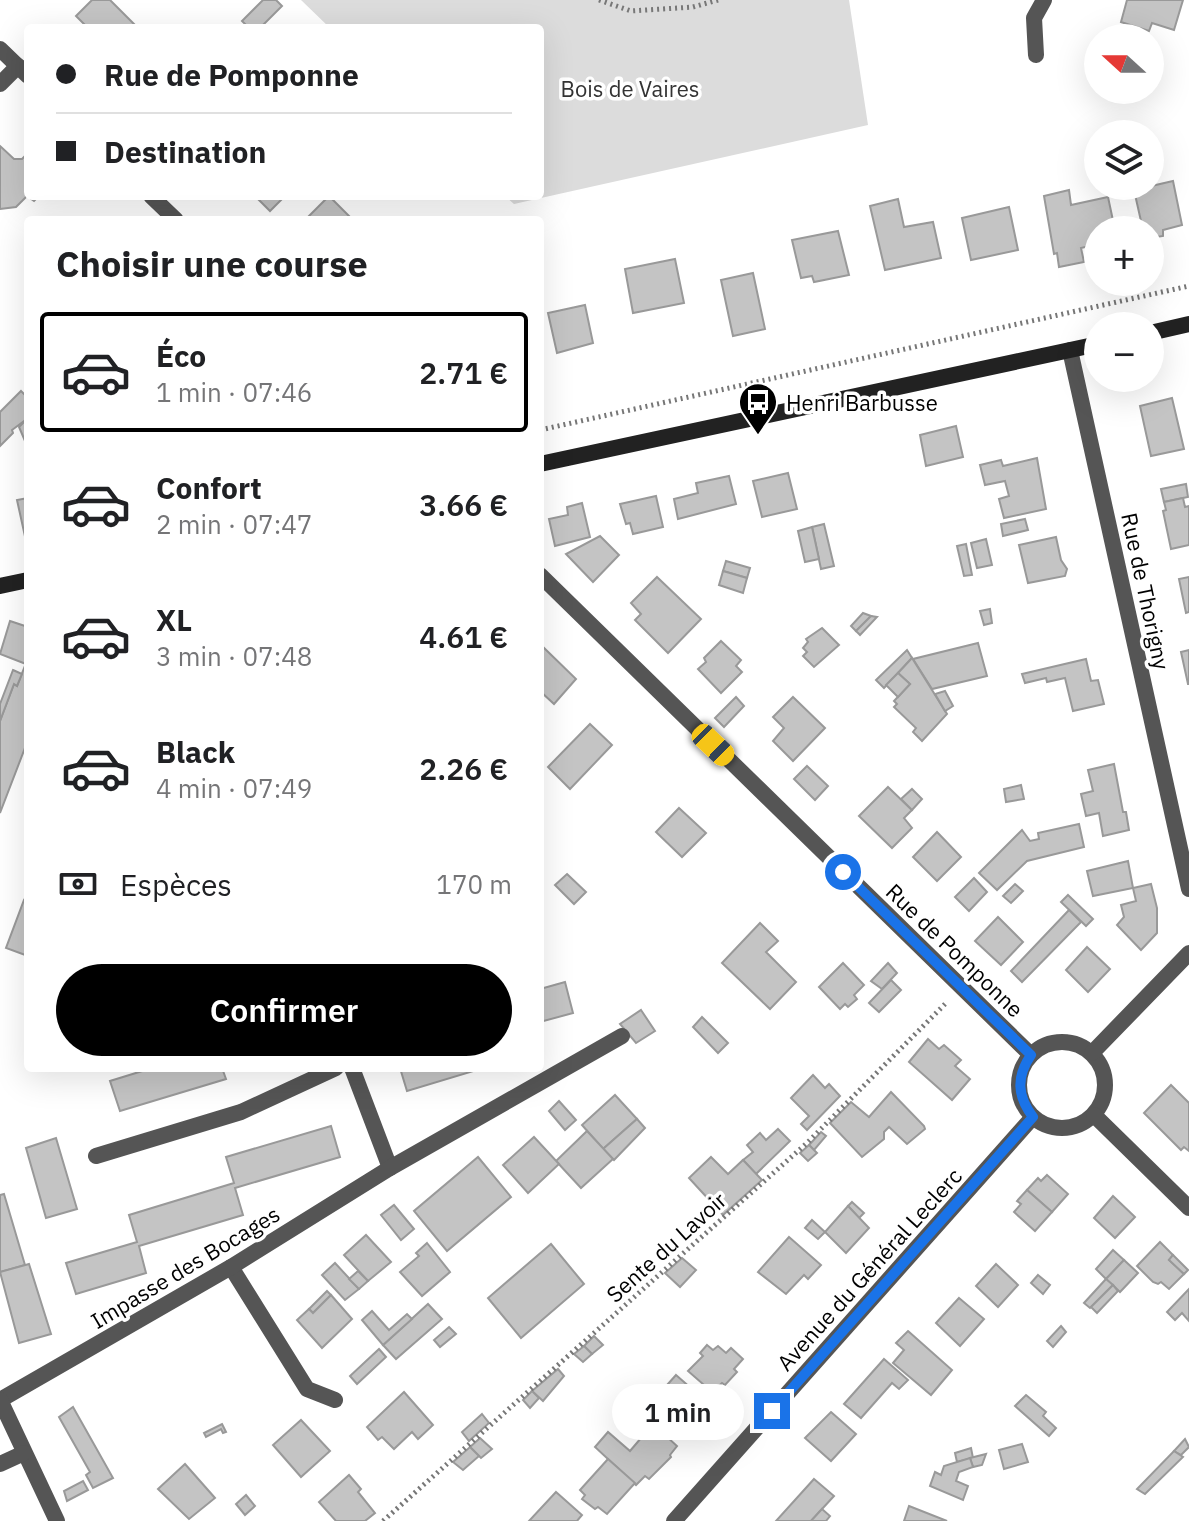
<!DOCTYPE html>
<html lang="fr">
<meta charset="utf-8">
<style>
:root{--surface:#fff;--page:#f6f6f6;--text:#202124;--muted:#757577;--line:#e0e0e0;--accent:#000}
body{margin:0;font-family:"IBM Plex Sans",sans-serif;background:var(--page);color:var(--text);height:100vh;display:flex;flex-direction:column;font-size:30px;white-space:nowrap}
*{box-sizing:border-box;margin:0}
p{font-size:26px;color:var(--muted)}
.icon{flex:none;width:44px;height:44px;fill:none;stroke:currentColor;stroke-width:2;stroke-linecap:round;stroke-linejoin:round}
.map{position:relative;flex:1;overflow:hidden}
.panel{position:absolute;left:24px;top:216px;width:520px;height:856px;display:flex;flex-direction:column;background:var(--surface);border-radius:8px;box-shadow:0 8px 32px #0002}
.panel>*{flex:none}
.guide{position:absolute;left:24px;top:24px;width:520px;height:176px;border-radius:8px;box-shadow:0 8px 32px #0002;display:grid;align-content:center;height:176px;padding:0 32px;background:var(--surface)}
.needle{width:52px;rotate:291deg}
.controls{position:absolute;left:1084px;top:24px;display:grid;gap:16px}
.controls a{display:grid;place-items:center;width:80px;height:80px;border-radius:50%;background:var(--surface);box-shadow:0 8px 32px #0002;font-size:40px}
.end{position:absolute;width:36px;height:36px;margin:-18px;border:10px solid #1a73e8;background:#fff;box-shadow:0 0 0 4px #fff}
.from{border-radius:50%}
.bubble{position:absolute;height:56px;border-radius:28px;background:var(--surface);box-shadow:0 8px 32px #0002;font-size:26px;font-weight:600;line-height:56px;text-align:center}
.car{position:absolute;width:24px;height:48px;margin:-24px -12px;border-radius:10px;box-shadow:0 0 6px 2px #0007;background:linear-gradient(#f5c518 24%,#345 0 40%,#f5c518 0 76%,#345 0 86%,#f5c518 0)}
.guide b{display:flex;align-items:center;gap:28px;height:76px;font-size:30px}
.guide b+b{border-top:2px solid var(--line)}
.guide i{width:20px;height:20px;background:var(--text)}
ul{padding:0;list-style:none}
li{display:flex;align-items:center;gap:24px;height:120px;margin:0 16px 12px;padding:0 16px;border:4px solid transparent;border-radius:8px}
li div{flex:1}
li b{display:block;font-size:30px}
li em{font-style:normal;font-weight:600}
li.selected{border-color:var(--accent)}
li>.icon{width:72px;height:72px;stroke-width:1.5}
h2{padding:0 32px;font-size:36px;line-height:96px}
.pay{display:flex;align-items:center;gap:20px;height:88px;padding:0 32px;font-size:30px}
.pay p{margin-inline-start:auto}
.cta{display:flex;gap:16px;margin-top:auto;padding:16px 32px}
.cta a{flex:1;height:92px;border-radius:48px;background:var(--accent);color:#fff;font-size:32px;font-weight:600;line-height:92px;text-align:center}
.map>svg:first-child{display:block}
.green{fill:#dcdcdc}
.building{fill:#c4c4c4;stroke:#999;stroke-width:2}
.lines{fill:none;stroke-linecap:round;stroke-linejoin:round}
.path{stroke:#777;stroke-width:5;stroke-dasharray:2 4;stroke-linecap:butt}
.minor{stroke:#555;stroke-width:16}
.secondary{stroke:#222;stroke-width:16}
.route{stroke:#1a73e8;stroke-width:10}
.labels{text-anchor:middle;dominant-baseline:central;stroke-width:7;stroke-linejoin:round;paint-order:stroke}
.park-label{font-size:22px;fill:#333;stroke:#fff}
.poi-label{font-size:22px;fill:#000;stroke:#fff;text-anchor:start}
.street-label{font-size:22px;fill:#000;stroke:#fff}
</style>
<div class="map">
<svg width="1189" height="1521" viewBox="0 0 1189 1521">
<rect width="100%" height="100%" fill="#fff"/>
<!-- green -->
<path class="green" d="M301,0H849L868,125L514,204L505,196H540V28H330Z"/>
<!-- building -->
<g class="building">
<path d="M92,0H110L136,26L134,28H88L76,16Z"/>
<path d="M263,0H276L282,6L260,28H249L242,21Z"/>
<path d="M1127,0H1183L1174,30L1152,23L1149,31L1121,22Z"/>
<path d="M0,146L14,159H22L28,153V196H39L34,201L27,196L16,207L0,209Z"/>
<path d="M1173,181L1182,225L1163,230V236L1150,238V230H1143L1134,190Z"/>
<path d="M1069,190L1071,205L1108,197L1115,230H1098V244L1081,248L1084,262L1059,267L1057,253L1054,254L1044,196Z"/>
<path d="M255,196H285L270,211Z"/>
<path d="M329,196L353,220H305Z"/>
<path d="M898,199L904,227L933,222L941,258L885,270L870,206Z"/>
<path d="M1009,207L1018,250L971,260L962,218Z"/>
<path d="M838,231L849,275L814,282L812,276L801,278L792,240Z"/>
<path d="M675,259L684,303L633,313L625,269Z"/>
<path d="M753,273L765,329L733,336L721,280Z"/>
<path d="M585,305L593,343L557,353L548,313Z"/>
<path d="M21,391L28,398V418L12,430L13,433L0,446V412Z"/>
<path d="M1172,398L1184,449L1151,456L1140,406Z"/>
<path d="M28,418V448L19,427Z"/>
<path d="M956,426L963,457L926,466L920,435Z"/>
<path d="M1037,458L1046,509L1004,518L999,499L1009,496L1005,481L985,485L980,465L1001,460L1003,466Z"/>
<path d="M788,473L797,509L762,517L753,481Z"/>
<path d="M729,476L736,504L678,519L674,499L698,493L696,483Z"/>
<path d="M1186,484L1188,497L1164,502L1161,489Z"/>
<path d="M656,496L663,527L633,534L630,523L626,524L620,504Z"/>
<path d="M28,498V541H26L17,500Z"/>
<path d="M1183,498L1185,507L1189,506V545L1171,549L1163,511L1166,510L1164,502Z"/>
<path d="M582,503L590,537L555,546L549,519L568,515L567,507Z"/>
<path d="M1025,519L1028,530L1003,536L1001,524Z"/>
<path d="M824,524L834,566L821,569L812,527Z"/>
<path d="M812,527L819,559L805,562L798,531Z"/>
<path d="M600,536L619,555L593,582L566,554Z"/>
<path d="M1056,537L1061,560L1067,569L1065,576L1028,583L1019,545Z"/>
<path d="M986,539L992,565L977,568L971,543Z"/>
<path d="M966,544L972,575L964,576L957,546Z"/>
<path d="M726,561L750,568L747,578L723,571Z"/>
<path d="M723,571L747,578L743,593L719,585Z"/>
<path d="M657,577L701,619L668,653L635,620L641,614L631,603Z"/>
<path d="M1189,577V612L1186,613L1179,579Z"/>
<path d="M990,609L992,623L984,625L980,611Z"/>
<path d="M863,613L871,616L856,631L851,626Z"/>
<path d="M871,616L877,617L860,635L856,631Z"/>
<path d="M10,621L28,627L26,664L0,654Z"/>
<path d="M822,628L839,645L814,667L803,656L807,652L803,648L808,642L806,639Z"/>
<path d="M721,641L741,660L736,666L742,672L721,693L698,669L706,662L704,658Z"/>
<path d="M978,643L987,676L932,689L913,659Z"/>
<path d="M540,644L576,679L554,704L540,691Z"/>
<path d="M907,650L912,658L884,688L876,680Z"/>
<path d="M1189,650V684H1188L1181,652Z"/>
<path d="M28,658V740L0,813V721L14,684L17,686Z"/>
<path d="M912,658L947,714L922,741L913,732L916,728L894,707L897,704L894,701L910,684L898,673Z"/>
<path d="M1086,659L1091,681L1098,680L1104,704L1073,711L1065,678L1047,682L1046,678L1025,683L1022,674Z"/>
<path d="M13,670L22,674L17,686L14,684L0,721V704Z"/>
<path d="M898,673L910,684L898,697L886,685Z"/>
<path d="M945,691L953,706L945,711L935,694Z"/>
<path d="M736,697L744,706L724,727L715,718Z"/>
<path d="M793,697L825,728L793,761L773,741L784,728L773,717Z"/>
<path d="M590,724L612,745L570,789L548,767Z"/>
<path d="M1114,764L1123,812H1126L1129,830L1103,836L1099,813L1086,816L1081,794L1093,791L1088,770Z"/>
<path d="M807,766L828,786L815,800L794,779Z"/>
<path d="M1021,785L1024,799L1006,802L1004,789Z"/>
<path d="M888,787L912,810L904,818L912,828L892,848L859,816Z"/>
<path d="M912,789L922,799L912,810L901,799Z"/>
<path d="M679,808L706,833L682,857L656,832Z"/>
<path d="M1079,824L1084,847L1027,861L997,890L979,873L1022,830L1030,841L1039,839L1038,833Z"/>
<path d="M937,832L961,857L937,881L913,857Z"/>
<path d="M1128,861L1133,888L1093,896L1087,871Z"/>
<path d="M567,874L586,892L574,904L555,885Z"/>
<path d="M974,878L987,892L969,911L955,897Z"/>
<path d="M1015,884L1023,891L1011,903L1003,896Z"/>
<path d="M1151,884L1157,908V933L1141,950L1117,925L1124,917L1121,905L1136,901L1133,888Z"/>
<path d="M1068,895L1093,919L1086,926L1061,902Z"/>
<path d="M24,900L28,902V956L6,948Z"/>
<path d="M1069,910L1081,922L1022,982L1011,971Z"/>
<path d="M998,917L1023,942L1001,965L975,941Z"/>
<path d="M760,923L778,941L766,952L796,982L770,1009L722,963Z"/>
<path d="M1087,947L1110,969L1088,992L1066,970Z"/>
<path d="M843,963L864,985L854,995L857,999L848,1007L845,1004L840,1009L819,987Z"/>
<path d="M888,963L897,973L882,989L871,981Z"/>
<path d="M891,980L901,990L879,1012L869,1003Z"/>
<path d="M565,982L573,1013L540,1022V989Z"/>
<path d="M641,1010L655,1031L636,1043L620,1024Z"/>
<path d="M702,1017L728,1043L718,1053L693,1027Z"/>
<path d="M928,1039L939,1049L944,1045L961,1060L955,1066L970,1079L952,1100L909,1062Z"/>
<path d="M152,1068H222L226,1079L120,1111L110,1081Z"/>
<path d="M400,1068H476L477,1070L407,1091Z"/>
<path d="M813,1075L825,1088L829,1084L840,1096L807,1130L801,1124L809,1116L791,1098Z"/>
<path d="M1171,1085L1189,1103V1151L1184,1147L1181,1150L1144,1113Z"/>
<path d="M891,1092L924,1126L925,1129L907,1144L889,1127L884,1132V1139L862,1157L830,1123L851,1102L869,1117Z"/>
<path d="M615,1095L637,1119L603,1149L582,1125Z"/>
<path d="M559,1101L576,1120L565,1130L549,1111Z"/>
<path d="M637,1119L645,1128L614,1160L603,1149Z"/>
<path d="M331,1126L340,1157L235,1188L243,1215L139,1246L146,1273L76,1294L66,1263L137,1242L129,1215L234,1183L226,1157Z"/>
<path d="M778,1129L790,1141L756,1174L743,1160L753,1152L747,1145L760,1133L766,1140Z"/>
<path d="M587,1131L613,1159L581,1188L556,1161Z"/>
<path d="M821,1132L826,1136L814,1150L809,1145Z"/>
<path d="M534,1137L559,1164L528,1193L503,1165Z"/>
<path d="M56,1138L77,1209L46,1218L26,1148Z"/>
<path d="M809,1145L817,1153L808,1161L800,1153Z"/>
<path d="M478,1157L511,1197L447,1251L414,1211Z"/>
<path d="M711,1157L728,1174L743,1160L762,1180L723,1215L689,1178Z"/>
<path d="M1047,1175L1068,1194L1052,1212L1027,1190L1038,1178L1041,1181Z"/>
<path d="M1027,1190L1052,1212L1035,1231L1014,1212L1021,1204L1017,1201Z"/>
<path d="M4,1194L25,1265L0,1272V1195Z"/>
<path d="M1113,1196L1135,1217L1115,1238L1094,1218Z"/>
<path d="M852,1202L864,1213L859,1218L848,1206Z"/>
<path d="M394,1205L414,1229L401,1240L381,1215Z"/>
<path d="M848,1206L869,1228L846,1253L825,1232Z"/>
<path d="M812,1220L825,1232L818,1239L805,1228Z"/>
<path d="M366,1235L391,1262L368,1281L344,1255Z"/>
<path d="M789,1237L821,1265L808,1279L804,1275L786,1294L758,1272Z"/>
<path d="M1160,1242L1173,1255L1169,1260L1184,1274L1169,1289L1161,1282L1158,1284L1153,1282L1137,1266Z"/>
<path d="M427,1243L450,1272L422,1296L400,1272L419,1256L416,1253Z"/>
<path d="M551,1244L584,1284L521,1338L488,1298Z"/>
<path d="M1113,1250L1124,1260L1106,1279L1096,1269Z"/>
<path d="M1173,1255L1188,1270L1184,1274L1169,1260Z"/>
<path d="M682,1258L696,1270L680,1287L665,1273Z"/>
<path d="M1124,1260L1138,1273L1120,1292L1106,1279Z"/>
<path d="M335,1263L359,1289L345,1300L322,1275Z"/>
<path d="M29,1264L51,1334L19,1343L0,1272Z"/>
<path d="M996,1264L1018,1285L998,1307L976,1286Z"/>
<path d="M358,1271L368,1281L359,1289L349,1279Z"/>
<path d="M1038,1275L1050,1285L1043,1294L1031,1283Z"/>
<path d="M1106,1279L1113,1285L1090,1308L1084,1303Z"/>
<path d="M1113,1285L1118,1291L1097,1313L1091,1307Z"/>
<path d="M1189,1289V1321L1182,1313L1175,1320L1167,1312Z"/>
<path d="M327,1291L331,1295L313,1313L309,1309Z"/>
<path d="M331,1295L352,1319L322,1348L297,1320L309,1309L313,1313Z"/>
<path d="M959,1298L984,1319L960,1346L936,1323Z"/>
<path d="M428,1304L442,1319L396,1359L383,1345Z"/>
<path d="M372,1311L389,1330L407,1314L412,1319L383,1345L362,1320Z"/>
<path d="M1061,1326L1066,1332L1053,1347L1047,1341Z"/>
<path d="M449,1327L456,1334L440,1347L434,1340Z"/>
<path d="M908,1331L952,1370L931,1395L893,1363L904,1350L896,1343Z"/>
<path d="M594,1336L603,1345L592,1354L584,1346Z"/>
<path d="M707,1345L713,1350L718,1346L726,1353L731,1348L743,1359L734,1369L737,1372L725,1385L722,1383L712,1392L688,1371L703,1356L700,1353Z"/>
<path d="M584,1346L592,1354L583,1362L574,1354Z"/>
<path d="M379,1349L386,1357L357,1384L350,1376Z"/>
<path d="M884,1359L908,1380L899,1389L892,1383L861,1418L844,1404Z"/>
<path d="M558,1369L564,1376L543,1401L532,1391Z"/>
<path d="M676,1375L700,1396L682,1415L659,1394Z"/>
<path d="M532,1391L539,1398L530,1408L523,1400Z"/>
<path d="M404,1392L433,1425L418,1439L412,1432L394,1449L382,1437L378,1440L367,1427Z"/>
<path d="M1026,1395L1046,1412L1043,1416L1056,1428L1049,1436L1015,1406Z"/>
<path d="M663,1397L685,1418L668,1438L645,1417Z"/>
<path d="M73,1407L113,1478L93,1488L86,1475L90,1472L59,1417Z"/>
<path d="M831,1412L856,1434L831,1461L805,1438Z"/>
<path d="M482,1414L489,1423L469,1441L462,1432Z"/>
<path d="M301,1420L330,1451L301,1477L273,1445Z"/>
<path d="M222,1424L226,1432L223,1433L221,1429L206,1437L204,1433Z"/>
<path d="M653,1424L677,1446L670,1455L671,1457L649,1479L645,1476L636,1485L595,1447L608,1432L630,1451Z"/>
<path d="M480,1438L492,1449L481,1458L470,1447Z"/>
<path d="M1185,1439L1189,1447L1181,1455L1174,1451Z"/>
<path d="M1022,1444L1028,1462L1004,1469L999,1450Z"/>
<path d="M470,1447L479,1456L463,1470L453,1462Z"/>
<path d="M971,1448L973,1458L957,1462L955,1453Z"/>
<path d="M1174,1451L1183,1457L1145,1494L1137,1489Z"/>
<path d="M986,1454L982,1465L973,1467L970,1458Z"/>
<path d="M970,1458L973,1467L959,1472L956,1481L968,1486L963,1500L930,1486L935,1472L941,1475L944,1466Z"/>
<path d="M608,1459L635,1483L607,1514L598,1507L595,1509L582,1499L585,1495L580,1490Z"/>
<path d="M185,1464L215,1498L189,1519L158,1489Z"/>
<path d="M349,1475L361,1489L358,1492L375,1513L365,1521H336L319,1502Z"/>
<path d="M814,1479L834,1496L822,1509L811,1521H776Z"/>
<path d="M83,1481L88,1490L67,1501L64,1491Z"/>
<path d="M556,1492L582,1515L577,1521H529Z"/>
<path d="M246,1495L255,1506L245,1515L236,1504Z"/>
<path d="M909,1506L947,1521H904Z"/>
<path d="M822,1509L830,1516L826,1521H811Z"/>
</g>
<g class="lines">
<!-- path -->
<g class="path">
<path d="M599,0L631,11L693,7L718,0"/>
<path d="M540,430L1189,286"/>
<path d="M383,1521L807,1143L947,1002"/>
</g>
<!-- minor -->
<g class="minor">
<path d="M0,49L28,76"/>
<path d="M1036,55L1034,18L1044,0"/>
<path d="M0,84L18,66"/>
<path d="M151,196L176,220"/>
<path d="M1070,350L1189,889"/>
<path d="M540,575L1031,1055"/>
<circle cx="1062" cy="1085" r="43"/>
<path d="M1092,1053L1189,953"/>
<path d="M352,1068L390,1168"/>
<path d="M1094,1115L1189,1208"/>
<path d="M96,1156L241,1112L336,1068"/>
<path d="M231,1267L307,1389L335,1400"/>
<path d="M0,1400L231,1267L390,1168L622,1036"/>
<path d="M0,1400L57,1521"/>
<path d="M0,1464L24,1453"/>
<path d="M674,1521L1033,1117"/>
</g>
<!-- secondary -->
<g class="secondary">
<path d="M1150,333L1189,324"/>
<path d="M540,464L1098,344"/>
<path d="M0,586L28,580"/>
</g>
</g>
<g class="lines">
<!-- route -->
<path class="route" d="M772,1411L1033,1117C1017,1096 1016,1077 1031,1055L843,872"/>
</g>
<!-- icons -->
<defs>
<g id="bus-pin" transform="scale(2)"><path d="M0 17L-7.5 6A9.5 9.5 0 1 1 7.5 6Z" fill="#000" stroke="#fff"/><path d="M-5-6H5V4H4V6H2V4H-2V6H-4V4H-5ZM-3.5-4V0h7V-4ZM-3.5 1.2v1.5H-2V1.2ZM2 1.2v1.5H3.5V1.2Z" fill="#fff"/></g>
</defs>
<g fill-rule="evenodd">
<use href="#bus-pin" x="758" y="402"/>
</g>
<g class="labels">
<!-- park labels -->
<g class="park-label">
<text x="630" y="88">Bois de Vaires</text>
</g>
<!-- poi labels -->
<g class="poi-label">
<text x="786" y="402">Henri Barbusse</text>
</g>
<!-- street labels -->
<g class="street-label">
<text transform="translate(1146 591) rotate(78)">Rue de Thorigny</text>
<text transform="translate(955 950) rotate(44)">Rue de Pomponne</text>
<text transform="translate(666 1247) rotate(-42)">Sente du Lavoir</text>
<text transform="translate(185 1267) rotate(-31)">Impasse des Bocages</text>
<text transform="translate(869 1269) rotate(-48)">Avenue du Général Leclerc</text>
</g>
</g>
</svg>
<div class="controls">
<a><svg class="needle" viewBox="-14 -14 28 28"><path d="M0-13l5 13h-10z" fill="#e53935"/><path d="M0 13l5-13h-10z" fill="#757577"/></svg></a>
<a><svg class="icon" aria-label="layers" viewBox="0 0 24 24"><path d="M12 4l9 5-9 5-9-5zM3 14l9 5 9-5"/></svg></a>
<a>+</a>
<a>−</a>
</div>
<i class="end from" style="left:843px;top:872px"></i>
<i class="end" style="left:772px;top:1411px"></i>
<div class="bubble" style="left:612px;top:1384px;width:132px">1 min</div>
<i class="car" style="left:713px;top:745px;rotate:134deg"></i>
<div class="guide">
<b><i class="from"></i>Rue de Pomponne</b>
<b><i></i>Destination</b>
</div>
<section class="panel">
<h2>Choisir une course</h2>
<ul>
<li class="selected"><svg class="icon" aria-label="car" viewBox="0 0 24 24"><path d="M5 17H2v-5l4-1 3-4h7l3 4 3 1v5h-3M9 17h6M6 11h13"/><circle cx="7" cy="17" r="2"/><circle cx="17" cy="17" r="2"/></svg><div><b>Éco</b><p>1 min · 07:46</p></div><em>2.71 €</em></li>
<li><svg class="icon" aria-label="car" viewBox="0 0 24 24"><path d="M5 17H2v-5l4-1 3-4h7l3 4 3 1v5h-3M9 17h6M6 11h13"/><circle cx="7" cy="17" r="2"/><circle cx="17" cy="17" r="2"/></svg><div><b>Confort</b><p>2 min · 07:47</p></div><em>3.66 €</em></li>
<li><svg class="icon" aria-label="car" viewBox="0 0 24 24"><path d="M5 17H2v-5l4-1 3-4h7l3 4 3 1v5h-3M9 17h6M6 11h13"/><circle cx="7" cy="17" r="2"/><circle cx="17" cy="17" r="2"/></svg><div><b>XL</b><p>3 min · 07:48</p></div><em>4.61 €</em></li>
<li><svg class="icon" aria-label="car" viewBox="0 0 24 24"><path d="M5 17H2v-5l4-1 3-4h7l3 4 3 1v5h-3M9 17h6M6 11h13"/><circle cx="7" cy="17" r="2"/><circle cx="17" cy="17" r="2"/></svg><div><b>Black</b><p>4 min · 07:49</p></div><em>2.26 €</em></li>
</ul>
<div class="pay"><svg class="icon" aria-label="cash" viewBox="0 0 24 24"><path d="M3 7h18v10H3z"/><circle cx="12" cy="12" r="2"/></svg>Espèces<p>170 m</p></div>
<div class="cta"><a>Confirmer</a></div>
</section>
</div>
